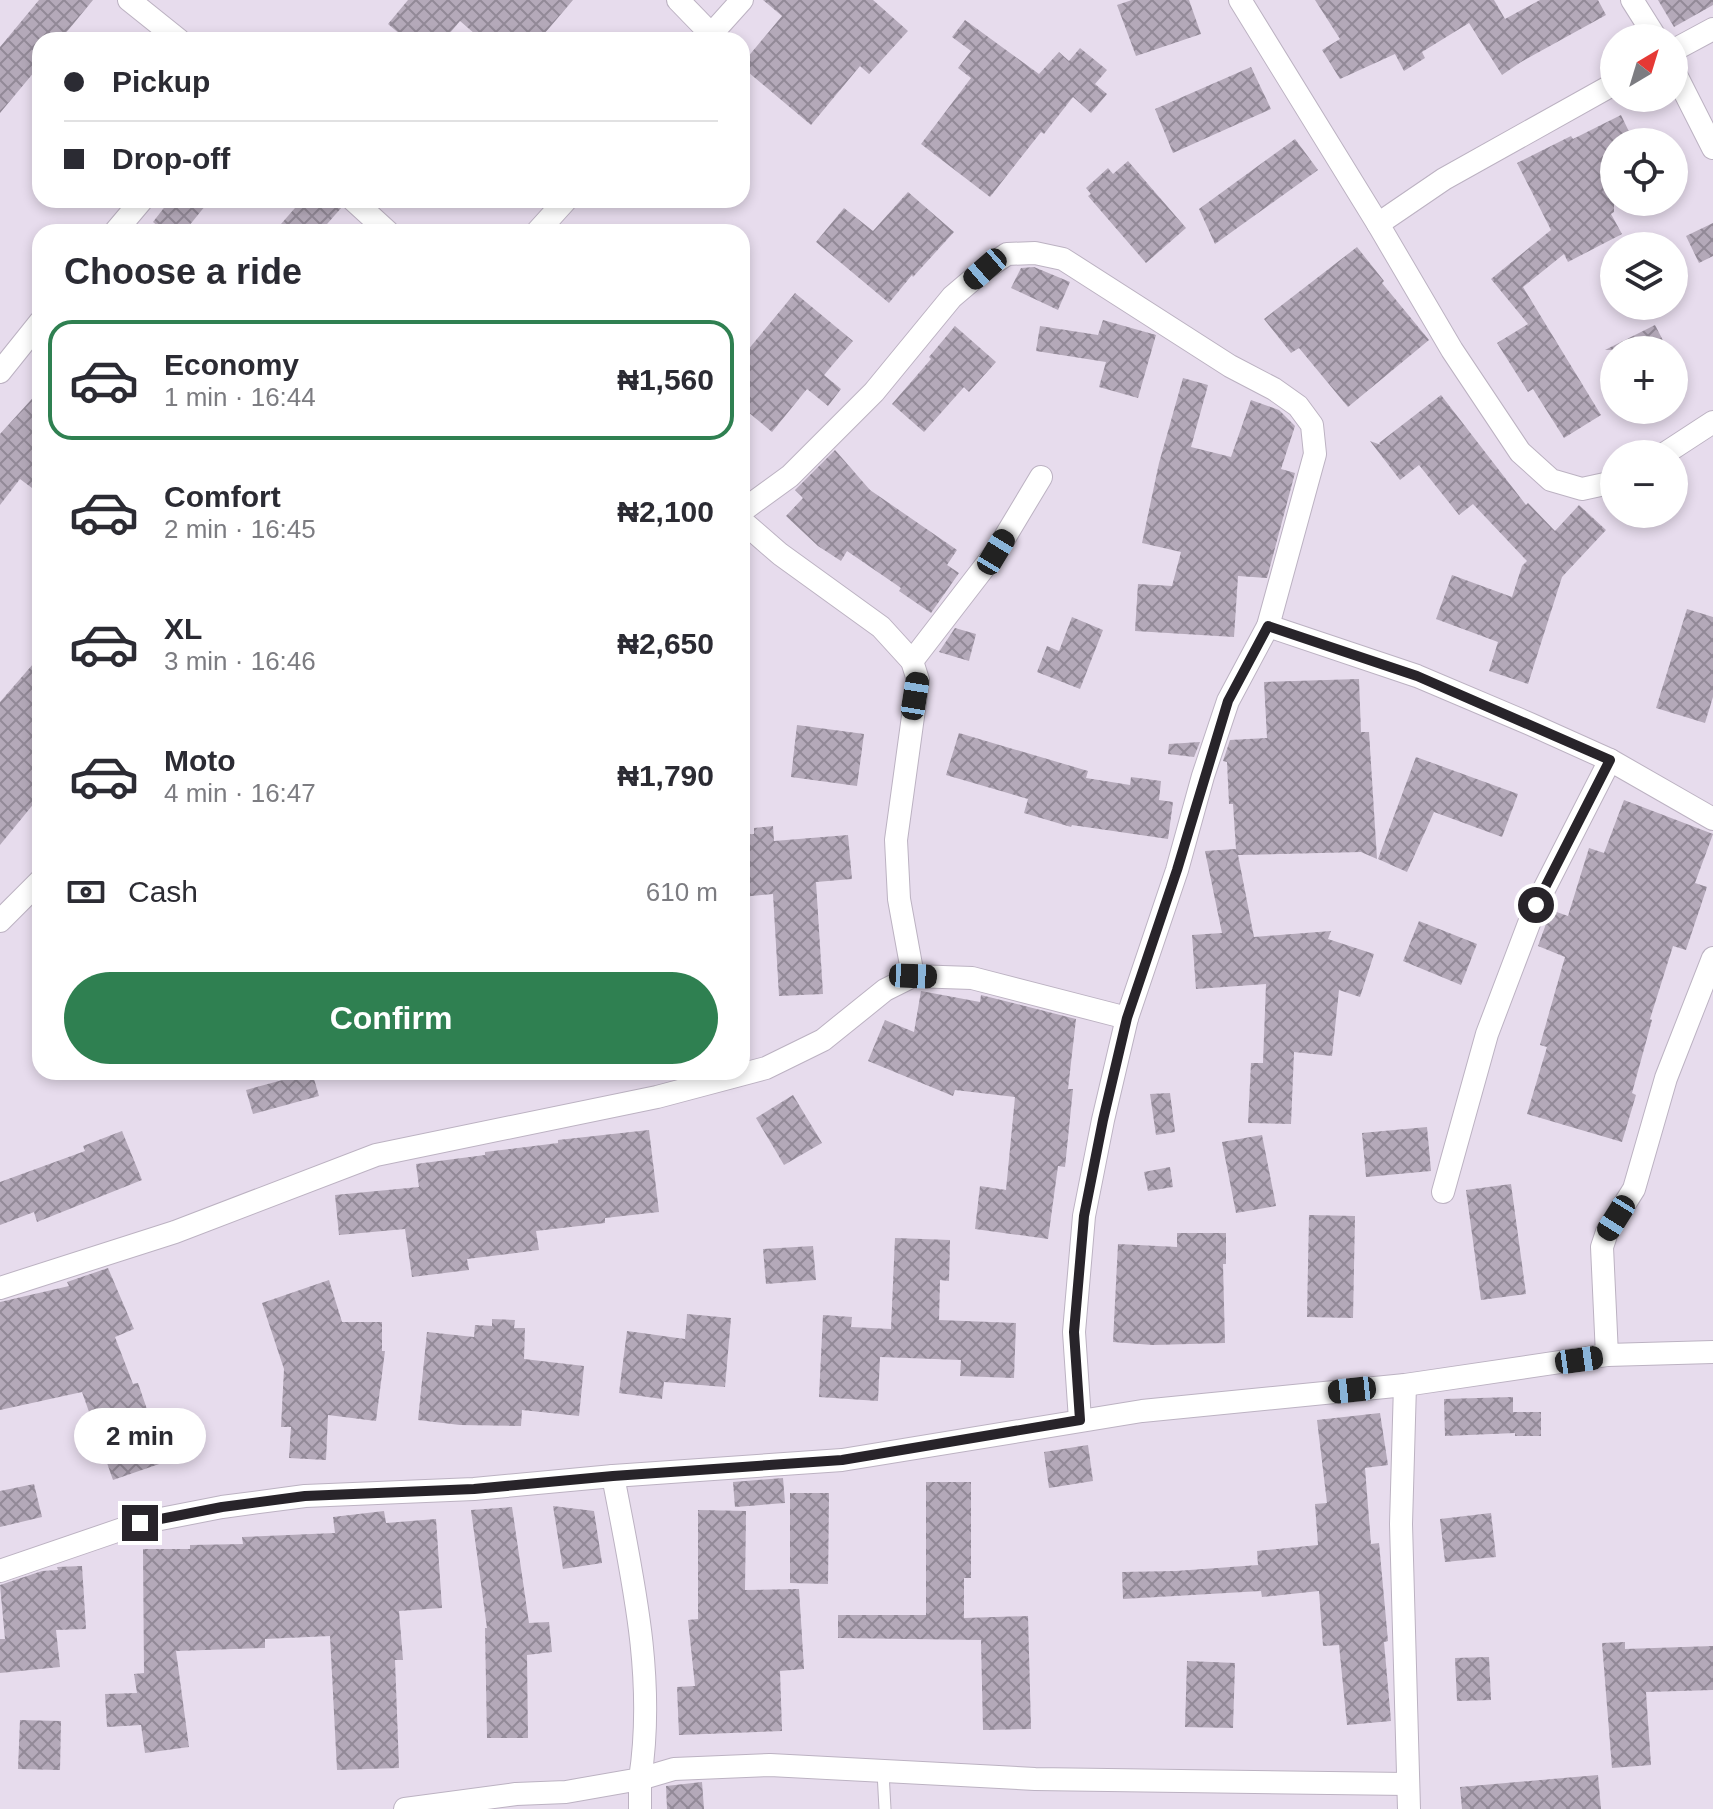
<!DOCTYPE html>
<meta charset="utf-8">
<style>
:root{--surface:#fff;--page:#f2f2f3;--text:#2b2b33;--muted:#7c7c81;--line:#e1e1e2;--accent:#2f8051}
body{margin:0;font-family:Arial,sans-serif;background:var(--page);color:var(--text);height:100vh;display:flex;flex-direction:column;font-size:30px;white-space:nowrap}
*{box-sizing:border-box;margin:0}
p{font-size:26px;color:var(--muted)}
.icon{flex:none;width:44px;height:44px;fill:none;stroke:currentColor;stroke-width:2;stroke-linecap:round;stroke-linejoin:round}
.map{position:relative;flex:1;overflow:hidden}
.drawer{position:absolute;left:32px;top:224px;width:718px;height:856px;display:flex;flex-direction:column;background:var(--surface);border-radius:24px;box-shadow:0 4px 12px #0003}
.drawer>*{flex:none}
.guide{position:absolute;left:32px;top:32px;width:718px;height:176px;border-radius:24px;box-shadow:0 4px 12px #0003;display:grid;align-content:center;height:176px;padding:0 32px;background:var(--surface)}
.needle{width:52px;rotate:38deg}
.fabs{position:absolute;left:1600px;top:24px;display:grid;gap:16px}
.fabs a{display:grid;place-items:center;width:88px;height:88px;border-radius:50%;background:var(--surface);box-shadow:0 4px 12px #0003;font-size:40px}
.end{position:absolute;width:36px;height:36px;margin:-18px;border:10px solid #28242a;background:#fff;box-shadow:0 0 0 4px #fff}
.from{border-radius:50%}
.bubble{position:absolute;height:56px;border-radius:28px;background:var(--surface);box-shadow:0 4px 12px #0003;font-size:26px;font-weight:800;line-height:56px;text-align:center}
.car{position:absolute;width:24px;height:48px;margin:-24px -12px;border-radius:10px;box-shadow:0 0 6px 2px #0007;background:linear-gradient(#222 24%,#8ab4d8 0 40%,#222 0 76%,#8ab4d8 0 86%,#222 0)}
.guide b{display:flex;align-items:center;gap:28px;height:76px;font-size:30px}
.guide b+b{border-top:2px solid var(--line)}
.guide i{width:20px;height:20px;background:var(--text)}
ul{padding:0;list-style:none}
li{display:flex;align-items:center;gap:24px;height:120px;margin:0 16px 12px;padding:0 16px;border:4px solid transparent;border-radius:24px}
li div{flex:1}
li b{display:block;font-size:30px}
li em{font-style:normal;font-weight:800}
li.current{border-color:var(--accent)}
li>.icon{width:72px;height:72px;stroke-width:1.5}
h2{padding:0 32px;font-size:36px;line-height:96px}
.pay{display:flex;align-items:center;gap:20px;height:88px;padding:0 32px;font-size:30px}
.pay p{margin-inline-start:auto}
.button{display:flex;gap:16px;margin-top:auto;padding:16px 32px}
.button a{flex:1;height:92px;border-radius:48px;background:var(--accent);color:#fff;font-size:32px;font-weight:800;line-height:92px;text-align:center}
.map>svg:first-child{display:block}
.building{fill:url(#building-cross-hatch)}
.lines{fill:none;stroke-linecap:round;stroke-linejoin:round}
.lane-casing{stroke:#bcb2c2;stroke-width:13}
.street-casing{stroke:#bcb2c2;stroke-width:24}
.lane{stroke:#fff;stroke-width:11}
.street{stroke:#fff;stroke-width:22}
.route{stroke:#28242a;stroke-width:10}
</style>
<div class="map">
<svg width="1713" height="1809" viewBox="0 0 1713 1809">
<defs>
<pattern id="building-cross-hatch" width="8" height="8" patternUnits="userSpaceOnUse" patternTransform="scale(2)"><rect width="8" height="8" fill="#b4a9b9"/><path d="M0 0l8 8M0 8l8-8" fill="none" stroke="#928997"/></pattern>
</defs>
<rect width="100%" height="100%" fill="#e7dced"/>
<!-- building -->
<g class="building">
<path d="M39,0H93L60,40H40V65L0,113V47Z"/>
<path d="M408,0H573L539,40H482L460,21L444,40H407L388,24Z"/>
<path d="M763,0H873L908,31L869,74L860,66L811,125L742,67V64L782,16Z"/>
<path d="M1132,0H1189L1201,34L1136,56L1117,5Z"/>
<path d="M1315,0H1494L1505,19L1540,0H1598L1606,15L1521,62L1502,75L1469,23L1422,52L1425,58L1404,71L1395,54L1340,79L1322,50L1340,39Z"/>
<path d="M1658,0H1713V5L1674,27Z"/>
<path d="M965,20L1039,74L1059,52L1069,61L1080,48L1107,70L1095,84L1107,94L1091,113L1073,97L1044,134L1041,132L990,197L921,144L971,78L958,68L971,51L952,37Z"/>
<path d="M1251,67L1271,109L1173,153L1155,109Z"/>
<path d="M1621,115L1634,142H1614V212L1611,214L1622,234L1568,262L1564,254L1523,287L1601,415L1564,438L1533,389L1528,392L1497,343L1528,324L1491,279L1551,230L1517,163L1571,136L1573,139Z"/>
<path d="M1295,139L1318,170L1215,244L1199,209Z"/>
<path d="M1128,161L1186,228L1146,263L1088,196L1091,194L1086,188L1108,168L1113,174Z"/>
<path d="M908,192L954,232L913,277L912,275L889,303L816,242L844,208L873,231Z"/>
<path d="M170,200H210L184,232H165L153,222Z"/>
<path d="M302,200H339L342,207L320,232H274Z"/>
<path d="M1713,223V256L1699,263L1686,236Z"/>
<path d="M1357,247L1384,281L1382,283L1429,340L1348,407L1299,348L1291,353L1264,319Z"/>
<path d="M1034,267L1070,282L1058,310L1011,288L1021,268Z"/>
<path d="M795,293L853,341L824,375L841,389L828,406L807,389L772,432L742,407V357Z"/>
<path d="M1103,320L1156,335L1138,398L1099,387L1106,362L1036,351L1040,326L1098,335Z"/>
<path d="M1655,325L1668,350H1605Z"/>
<path d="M955,326L996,362L969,392L964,387L924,432L892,404L931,359L929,357Z"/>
<path d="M1183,378L1208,385L1191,447L1231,457L1251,400L1279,410L1295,426L1281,469L1295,473L1267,578L1238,576L1234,637L1135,631L1138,584L1172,586L1181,552L1142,543L1159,463Z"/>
<path d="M40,390V494L20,479L0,505V434Z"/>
<path d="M1441,395L1526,505L1528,503L1555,531L1579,505L1606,530L1562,577L1528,684L1489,671L1498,642L1436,619L1452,575L1512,597L1522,566L1527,561L1473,504L1459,515L1419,465L1400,480L1370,441L1381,445L1379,443Z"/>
<path d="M835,450L870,490L957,550L947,565L959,573L931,613L899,591L901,588L847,551L841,561L818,546L786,516L803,498L795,490Z"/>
<path d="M1687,609L1713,617V697L1705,723L1656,708Z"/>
<path d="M1072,617L1103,630L1080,689L1037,672L1047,646L1059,651Z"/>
<path d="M955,628L976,634L969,661L939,652Z"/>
<path d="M40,656V796L0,845V702Z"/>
<path d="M1359,679L1361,732H1369L1377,859L1361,852L1238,855L1254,937L1331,931L1328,939L1374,954L1360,997L1339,990L1332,1056L1294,1052L1291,1124L1248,1123L1251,1063H1263L1266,984L1196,989L1192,935L1222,933L1205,851L1236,849L1233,804H1229L1227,762L1223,761L1230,740L1267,738L1264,682Z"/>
<path d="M797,725L864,734L857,786L791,777Z"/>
<path d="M959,733L1088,771L1086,778L1130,785L1131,777L1161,781L1159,800L1173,802L1168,839L1072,825L1071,827L1024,813L1028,799L946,775Z"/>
<path d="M1200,742L1194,757L1168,754L1169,744Z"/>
<path d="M1416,757L1518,794L1502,837L1434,812L1407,872L1378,859Z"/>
<path d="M1624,800L1713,834L1695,883L1707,887L1686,950L1673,946L1650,1019L1652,1020L1632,1093L1636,1095L1622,1142L1527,1114L1547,1047L1540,1045L1565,957L1538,946L1551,910L1568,916L1589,848L1604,853Z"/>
<path d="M773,826L774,841L848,835L852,879L816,882L823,994L779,996L773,894L742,897V835L754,834V828Z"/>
<path d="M1419,921L1477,944L1461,985L1403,961Z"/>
<path d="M921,991L980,1002L981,995L1076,1019L1068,1089H1073L1065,1167L1058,1166L1048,1239L975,1229L980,1186L1006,1190L1015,1097L955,1090L953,1096L868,1061L885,1020L914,1032Z"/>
<path d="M312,1072L319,1096L253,1114L246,1090Z"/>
<path d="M1170,1093L1175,1132L1156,1135L1150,1094Z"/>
<path d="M793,1095L822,1143L784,1165L756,1118Z"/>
<path d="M1427,1127L1431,1171L1366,1177L1362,1133Z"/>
<path d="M649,1130L659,1212L605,1218V1223L536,1231L539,1250L467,1259L469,1270L412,1277L405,1229L339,1235L335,1195L419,1187L416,1164L485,1155V1152L558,1143V1140Z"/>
<path d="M122,1131L142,1180L37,1222L34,1212L0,1225V1182L85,1151L83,1146Z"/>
<path d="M1262,1135L1276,1206L1236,1213L1222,1142Z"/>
<path d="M1170,1167L1173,1187L1148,1191L1144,1172Z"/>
<path d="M1511,1184L1526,1294L1481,1300L1466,1190Z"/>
<path d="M1309,1215L1355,1216L1353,1318L1307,1317Z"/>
<path d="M1177,1233H1226V1264H1223L1225,1343L1153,1345L1113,1342L1118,1244L1177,1247Z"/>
<path d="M895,1238L950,1240L949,1281L940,1280L939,1320L1016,1323L1014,1378L960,1376L961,1360L880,1357L878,1401L819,1397L823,1315L852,1317L851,1327L891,1329Z"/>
<path d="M813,1246L816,1280L766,1284L763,1249Z"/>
<path d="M108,1268L134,1329L115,1337L133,1384L138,1383L165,1462L113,1480L82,1392L0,1410V1302L69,1286L67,1282Z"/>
<path d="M329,1280L342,1322H382V1351H385L376,1421L328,1415L326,1460L289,1458L291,1427H281L284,1369L262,1303Z"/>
<path d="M687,1314L731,1318L725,1387L664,1382L662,1399L619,1393L627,1331L685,1339Z"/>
<path d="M492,1319L515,1320L514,1328H525L524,1359L584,1366L579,1416L522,1410L521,1426L460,1425L418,1420L427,1332L474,1337L475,1325L492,1326Z"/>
<path d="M1513,1397V1412H1541V1436H1515V1433L1445,1436L1444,1399Z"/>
<path d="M1380,1413L1388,1465L1365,1468L1371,1544L1379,1543L1388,1641L1384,1642L1391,1721L1347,1725L1339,1645L1323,1646L1319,1591L1262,1597L1261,1591L1123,1599L1122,1572L1176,1571L1258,1565L1257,1551L1318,1545L1315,1504L1327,1503L1317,1420Z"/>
<path d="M1088,1445L1093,1481L1049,1488L1044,1452Z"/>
<path d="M783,1478L785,1503L735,1507L733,1482Z"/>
<path d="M926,1482H971V1578H964V1618L1028,1616L1031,1729L983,1730L981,1640L838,1638V1615H926Z"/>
<path d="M34,1484L42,1517L0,1527V1491Z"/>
<path d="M790,1493H829L828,1584L790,1583Z"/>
<path d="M553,1506L594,1511L602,1563L563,1569Z"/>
<path d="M512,1507L529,1623L549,1622L552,1652L527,1655L528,1738H487L485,1628H487L471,1510Z"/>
<path d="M698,1510L746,1511L745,1590L799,1589L804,1669L780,1671L782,1731L679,1735L677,1687L695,1686L688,1620L698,1619Z"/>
<path d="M384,1511L386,1523L436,1519L442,1608L399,1611L403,1660H395L399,1768L337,1770L330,1636L265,1639V1648L176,1651L189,1747L145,1753L141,1725L107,1727L105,1694L137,1693L134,1674L144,1673L143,1549H190V1545L243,1544L242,1537L335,1533L333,1517Z"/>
<path d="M1491,1513L1496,1557L1445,1562L1440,1519Z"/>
<path d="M82,1566L86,1629L56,1630L60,1667L0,1673V1639H5L0,1585L42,1571L58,1570L57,1567Z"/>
<path d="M1625,1642V1649L1713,1646V1690L1646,1692L1651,1765L1612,1768L1602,1643Z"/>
<path d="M1489,1657L1491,1700L1457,1701L1455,1658Z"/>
<path d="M1187,1661L1235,1663L1233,1728L1185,1727Z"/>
<path d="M20,1720L61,1721L60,1770L18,1769Z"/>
<path d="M1598,1775L1601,1809H1462L1460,1787Z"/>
<path d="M702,1782L704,1809H667L666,1786Z"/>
</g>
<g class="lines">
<!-- lane casing -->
<g class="lane-casing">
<path id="lane" d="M883,1772L885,1809"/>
</g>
<!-- street casing -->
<g class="street-casing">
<g id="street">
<path d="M129,0L179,40"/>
<path d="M678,0L711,34"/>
<path d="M1240,0L1378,224L1444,179L1614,84"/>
<path d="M1632,0L1656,38"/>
<path d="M706,40L742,0"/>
<path d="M1674,50L1713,29"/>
<path d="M1674,71L1713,148"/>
<path d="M353,200L388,232"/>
<path d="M1378,224L1452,350L1520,452L1551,480L1582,489L1614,482"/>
<path d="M115,232L142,200"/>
<path d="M537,232L566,200"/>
<path d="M0,372L40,322"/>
<path d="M1664,454L1713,422"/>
<path d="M742,511L790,476L874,392L952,297L985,269L1007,254L1035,253L1063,259L1230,366L1274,389L1298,406L1312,425L1315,454L1268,626L1228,701L1203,776L1177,870L1127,1018L1103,1120L1084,1216L1074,1332L1080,1420"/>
<path d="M742,521L780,554L881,627L912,661L918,680L896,840L899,899L913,976"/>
<path d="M1268,626L1417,676L1530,724L1610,760L1713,819"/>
<path d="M912,661L996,552L1041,477"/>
<path d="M0,921L40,881"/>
<path d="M1443,1192L1487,1034L1536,905L1610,760"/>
<path d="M0,1288L175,1232L376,1155L657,1097L766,1068L823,1040L885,990L913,976L972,978L1127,1018"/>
<path d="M1607,1355L1602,1247L1607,1232L1634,1189L1666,1078L1713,958"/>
<path d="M1405,1385L1401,1524L1409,1809"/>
<path d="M0,1571L140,1523L222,1507L305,1496L474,1489L613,1476L842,1460L1142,1411L1405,1385L1607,1355L1713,1352"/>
<path d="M405,1809L516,1794L566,1792L640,1779C656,1677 632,1576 613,1476"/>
<path d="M640,1809V1779L674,1769L770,1765L1035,1779L1407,1784"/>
</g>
</g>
<!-- lane -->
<use href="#lane" class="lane"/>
<!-- street -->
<use href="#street" class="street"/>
</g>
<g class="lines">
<!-- route -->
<path class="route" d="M140,1523L222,1507L305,1496L474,1489L613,1476L842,1460L1080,1420L1074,1332L1084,1216L1103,1120L1127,1018L1177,870L1228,701L1268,626L1417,676L1610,760L1536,905"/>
</g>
</svg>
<div class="fabs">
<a><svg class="needle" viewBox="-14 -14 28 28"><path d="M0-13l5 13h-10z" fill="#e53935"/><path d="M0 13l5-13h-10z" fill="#7c7c81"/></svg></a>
<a><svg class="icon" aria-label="locate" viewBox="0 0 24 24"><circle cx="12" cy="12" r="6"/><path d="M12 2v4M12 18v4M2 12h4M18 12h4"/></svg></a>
<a><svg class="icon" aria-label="layers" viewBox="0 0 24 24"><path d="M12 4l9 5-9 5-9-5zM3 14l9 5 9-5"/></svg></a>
<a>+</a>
<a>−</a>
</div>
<i class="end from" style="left:1536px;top:905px"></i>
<i class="end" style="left:140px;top:1523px"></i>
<div class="bubble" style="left:74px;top:1408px;width:132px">2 min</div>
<i class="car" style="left:985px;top:269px;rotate:229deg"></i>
<i class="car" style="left:996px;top:552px;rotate:31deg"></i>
<i class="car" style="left:915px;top:696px;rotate:9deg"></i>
<i class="car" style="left:913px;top:976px;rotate:92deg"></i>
<i class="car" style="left:1616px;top:1218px;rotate:212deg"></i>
<i class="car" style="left:1579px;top:1360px;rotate:82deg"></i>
<i class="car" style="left:1352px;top:1390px;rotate:264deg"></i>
<div class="guide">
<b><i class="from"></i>Pickup</b>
<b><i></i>Drop-off</b>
</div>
<section class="drawer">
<h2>Choose a ride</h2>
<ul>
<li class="current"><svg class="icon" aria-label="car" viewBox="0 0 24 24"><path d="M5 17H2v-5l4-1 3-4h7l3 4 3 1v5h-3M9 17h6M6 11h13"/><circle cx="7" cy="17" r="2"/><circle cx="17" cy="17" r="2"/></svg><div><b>Economy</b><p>1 min · 16:44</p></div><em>₦1,560</em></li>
<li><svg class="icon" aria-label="car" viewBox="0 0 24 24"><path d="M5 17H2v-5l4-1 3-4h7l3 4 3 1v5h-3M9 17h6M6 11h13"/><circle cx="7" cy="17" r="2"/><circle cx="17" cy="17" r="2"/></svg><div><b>Comfort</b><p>2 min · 16:45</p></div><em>₦2,100</em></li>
<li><svg class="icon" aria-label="car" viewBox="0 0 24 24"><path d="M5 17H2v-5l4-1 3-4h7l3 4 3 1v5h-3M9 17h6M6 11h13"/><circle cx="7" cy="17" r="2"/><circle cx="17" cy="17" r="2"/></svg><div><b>XL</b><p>3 min · 16:46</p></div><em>₦2,650</em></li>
<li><svg class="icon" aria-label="car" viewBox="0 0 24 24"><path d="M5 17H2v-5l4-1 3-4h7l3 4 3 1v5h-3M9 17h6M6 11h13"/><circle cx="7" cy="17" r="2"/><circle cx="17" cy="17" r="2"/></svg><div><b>Moto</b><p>4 min · 16:47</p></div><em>₦1,790</em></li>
</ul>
<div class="pay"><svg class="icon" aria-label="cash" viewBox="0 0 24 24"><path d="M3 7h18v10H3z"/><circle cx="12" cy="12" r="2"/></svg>Cash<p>610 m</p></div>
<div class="button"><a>Confirm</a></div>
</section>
</div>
